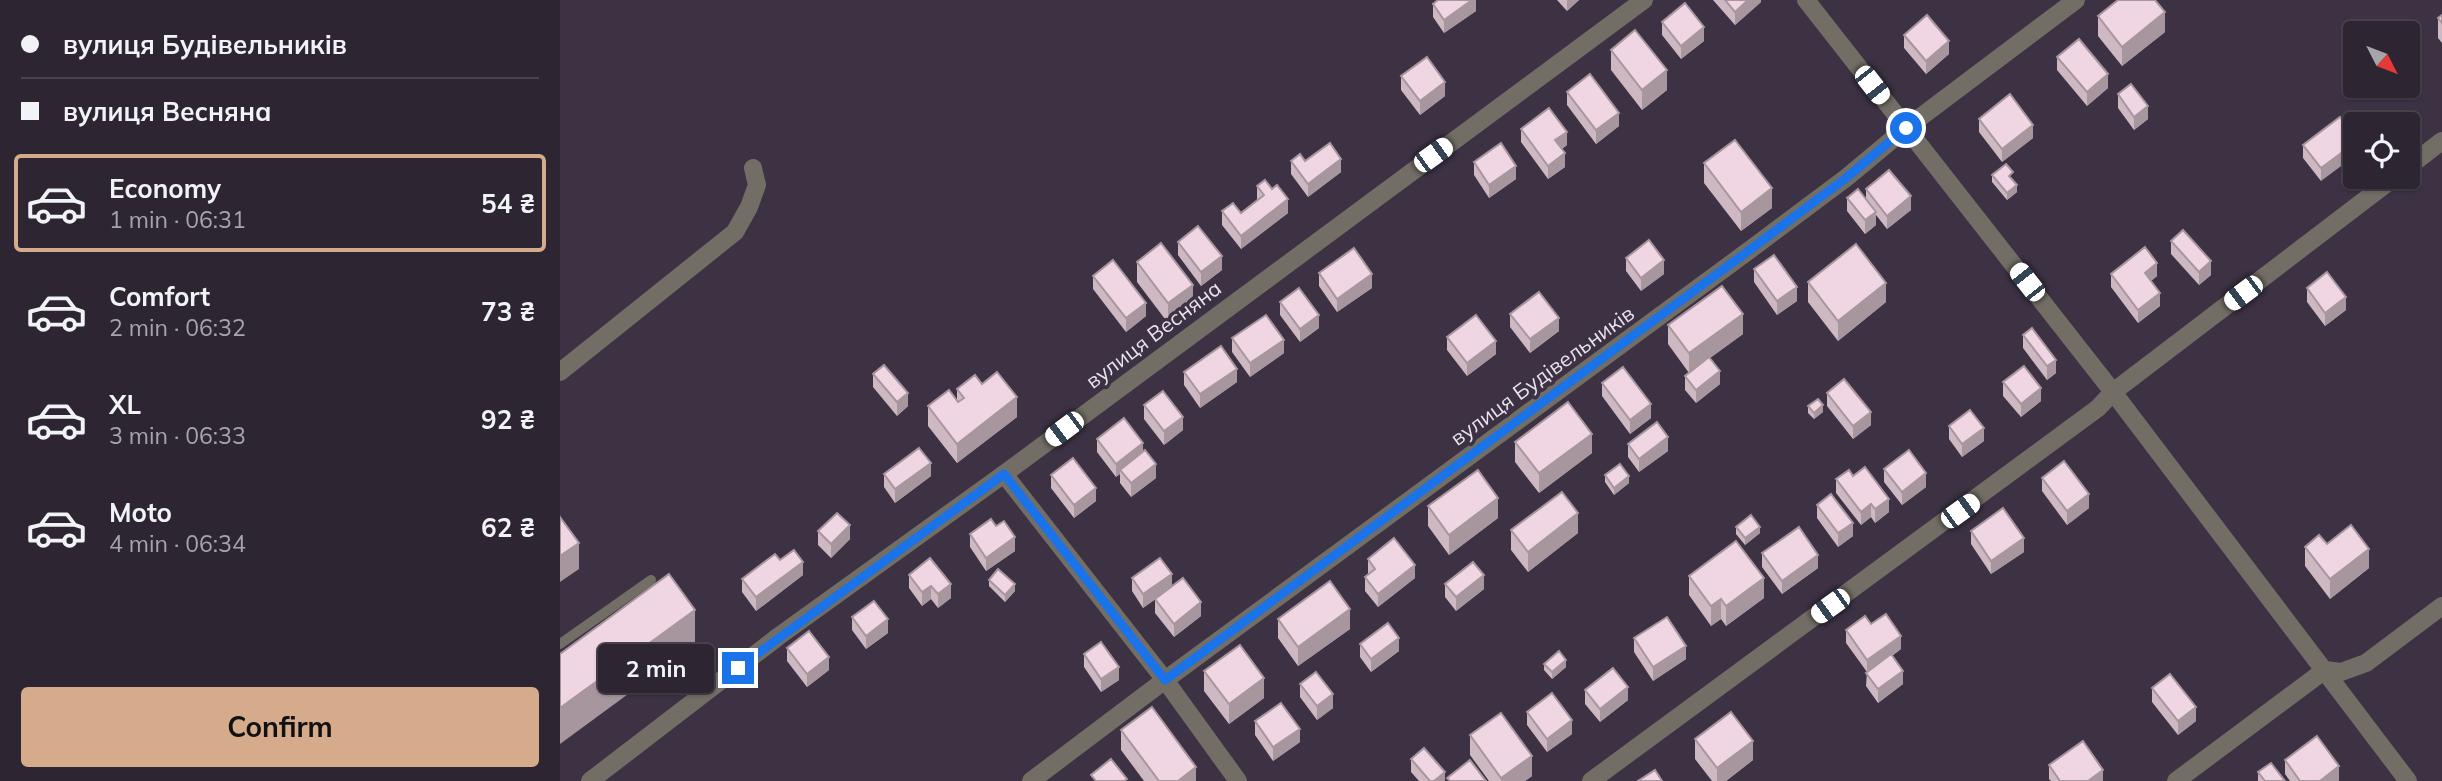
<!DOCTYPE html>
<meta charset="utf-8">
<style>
:root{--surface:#2d2632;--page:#39323e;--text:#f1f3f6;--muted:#a7a5ac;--line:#48434d;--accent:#d6ab8b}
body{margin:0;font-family:Mulish,sans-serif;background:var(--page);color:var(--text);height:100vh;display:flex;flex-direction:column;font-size:26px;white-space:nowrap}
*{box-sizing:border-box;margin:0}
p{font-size:23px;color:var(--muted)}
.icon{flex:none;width:38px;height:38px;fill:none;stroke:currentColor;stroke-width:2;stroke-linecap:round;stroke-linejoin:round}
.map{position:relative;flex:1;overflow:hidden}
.sheet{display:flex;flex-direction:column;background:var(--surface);width:560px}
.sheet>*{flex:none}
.guide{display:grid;align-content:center;height:154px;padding:0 21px;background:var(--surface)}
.needle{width:46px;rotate:132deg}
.tools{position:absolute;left:1783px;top:21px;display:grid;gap:14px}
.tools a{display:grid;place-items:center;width:77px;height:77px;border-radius:7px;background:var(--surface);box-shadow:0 2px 5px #0004,0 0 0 2px var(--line);font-size:35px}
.end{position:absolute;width:32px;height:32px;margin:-16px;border:9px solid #1a73e8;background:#fff;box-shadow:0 0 0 4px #fff}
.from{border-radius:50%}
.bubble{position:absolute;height:49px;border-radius:7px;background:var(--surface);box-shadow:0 2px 5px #0004,0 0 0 2px var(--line);font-size:23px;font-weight:700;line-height:49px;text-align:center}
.car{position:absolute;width:21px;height:42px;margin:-21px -10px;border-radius:9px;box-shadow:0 0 5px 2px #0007;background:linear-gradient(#fff 24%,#345 0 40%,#fff 0 76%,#345 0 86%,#fff 0)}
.guide b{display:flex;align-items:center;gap:24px;height:66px;font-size:26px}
.guide b+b{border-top:2px solid var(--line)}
.guide i{width:18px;height:18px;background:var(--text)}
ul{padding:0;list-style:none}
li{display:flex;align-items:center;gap:21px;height:98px;margin:0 14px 10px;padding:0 7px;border:4px solid transparent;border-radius:7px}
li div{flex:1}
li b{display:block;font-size:26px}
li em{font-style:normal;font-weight:700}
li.active{border-color:var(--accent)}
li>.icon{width:63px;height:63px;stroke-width:1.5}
.primary-button{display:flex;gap:14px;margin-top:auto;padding:14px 21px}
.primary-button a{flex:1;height:80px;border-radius:7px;background:var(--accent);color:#111;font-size:28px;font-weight:700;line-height:80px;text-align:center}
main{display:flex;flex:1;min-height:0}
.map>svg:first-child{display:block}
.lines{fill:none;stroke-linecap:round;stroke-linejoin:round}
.service{stroke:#726e65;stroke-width:10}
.minor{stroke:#726e65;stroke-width:18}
.wall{fill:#ceb8c2}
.shaded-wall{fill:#a7969e}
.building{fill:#efd6e2;stroke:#a7969e;stroke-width:2}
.route{stroke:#1a73e8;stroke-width:9}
.labels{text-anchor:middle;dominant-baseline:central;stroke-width:7;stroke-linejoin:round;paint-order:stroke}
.street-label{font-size:21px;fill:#eae4ef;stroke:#3c3243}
</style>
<main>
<section class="sheet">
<div class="guide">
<b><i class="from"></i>вулиця Будівельників</b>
<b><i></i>вулиця Весняна</b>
</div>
<ul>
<li class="active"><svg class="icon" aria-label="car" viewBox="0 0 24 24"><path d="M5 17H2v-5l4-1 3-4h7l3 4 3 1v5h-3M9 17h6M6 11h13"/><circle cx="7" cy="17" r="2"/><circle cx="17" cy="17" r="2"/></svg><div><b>Economy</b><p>1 min · 06:31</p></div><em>54 ₴</em></li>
<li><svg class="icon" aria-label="car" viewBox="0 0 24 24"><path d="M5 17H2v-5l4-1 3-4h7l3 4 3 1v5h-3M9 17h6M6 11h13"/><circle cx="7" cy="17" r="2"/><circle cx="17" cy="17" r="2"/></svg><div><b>Comfort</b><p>2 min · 06:32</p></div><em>73 ₴</em></li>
<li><svg class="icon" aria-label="car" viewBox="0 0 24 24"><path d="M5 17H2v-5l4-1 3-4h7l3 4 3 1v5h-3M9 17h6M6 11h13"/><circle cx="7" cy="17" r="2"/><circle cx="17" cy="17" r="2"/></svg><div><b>XL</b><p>3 min · 06:33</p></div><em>92 ₴</em></li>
<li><svg class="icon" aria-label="car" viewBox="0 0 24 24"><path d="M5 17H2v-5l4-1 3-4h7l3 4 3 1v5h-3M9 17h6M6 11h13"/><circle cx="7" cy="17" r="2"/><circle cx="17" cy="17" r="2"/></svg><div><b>Moto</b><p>4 min · 06:34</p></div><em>62 ₴</em></li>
</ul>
<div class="primary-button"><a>Confirm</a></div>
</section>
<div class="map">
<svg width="1882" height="781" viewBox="0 0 1882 781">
<rect width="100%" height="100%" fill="#3c3243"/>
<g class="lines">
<!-- service -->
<path class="service" d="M0,644L91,580"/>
<!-- minor -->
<g class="minor">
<path d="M1246,0L1553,392L1848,781"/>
<path d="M1848,167L1882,141"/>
<path d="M0,372L175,232L189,207L197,185L193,168"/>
<path d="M444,474L605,680L678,781"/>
<path d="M30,781L219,636L444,474L1084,0"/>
<path d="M471,781L605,680L1191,249L1286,178L1346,128L1516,0"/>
<path d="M1031,781L1538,408L1553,392L1835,177"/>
<path d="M1616,781L1765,670L1781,672L1806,663L1882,606"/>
</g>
</g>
<!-- wall -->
<g class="wall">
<path d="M916,0V11L884,33L873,17V4Z"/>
<path d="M997,0H1019L1007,11Z"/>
<path d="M1153,0H1201V2L1175,25Z"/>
<path d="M1882,15V43L1878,38V18Z"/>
<path d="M1538,16L1605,32L1562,66L1538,36Z"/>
<path d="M1102,22L1144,41L1121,59L1102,35Z"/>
<path d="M1344,35L1389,54L1366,74L1344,48Z"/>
<path d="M1051,50L1107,90L1082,110L1051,70Z"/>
<path d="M1497,57L1548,88L1527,106L1497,70Z"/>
<path d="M841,76L885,96L860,115L841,90Z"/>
<path d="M1007,92L1059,126L1036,144L1007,105Z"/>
<path d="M1558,94L1588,119L1574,130L1558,108Z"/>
<path d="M1780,117L1761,181L1743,158V145Z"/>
<path d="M1419,119L1473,138L1442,162L1419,132Z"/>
<path d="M961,129L1007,145L1002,149L1005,167L988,179L961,142Z"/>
<path d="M731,161H745L781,172L748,197L731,174Z"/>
<path d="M914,162L956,179L929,198L914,175Z"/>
<path d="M1144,163L1212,208L1181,231L1144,183Z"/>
<path d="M1432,175L1453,179L1457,192L1447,200L1432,182Z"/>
<path d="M697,186L712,189L728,213L681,249L662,225V211L681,213L697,200Z"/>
<path d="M1306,189L1351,210L1327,229L1316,215V225L1305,234L1287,211V198L1306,199Z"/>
<path d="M1611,241L1651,275L1639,285L1611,254Z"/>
<path d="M618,242L662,270L641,286L618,255Z"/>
<path d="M1066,258L1104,274L1081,291L1066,271Z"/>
<path d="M577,262L633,304L608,323L577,282Z"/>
<path d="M1194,269L1237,301L1217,315L1194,282Z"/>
<path d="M759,273L812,288L777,312L759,286Z"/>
<path d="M1551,274L1597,276L1591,281L1600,306L1578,323L1551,287Z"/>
<path d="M533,276L586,316L566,332L533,289Z"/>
<path d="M1248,282L1326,302L1278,341L1248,302Z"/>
<path d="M1747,288L1786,310L1765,326L1747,302Z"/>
<path d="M720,302L759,328L740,342L720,315Z"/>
<path d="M950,314L999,331L970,353L950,327Z"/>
<path d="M1108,325L1183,334L1150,358L1160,384L1136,403L1125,390V376L1129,373L1108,344Z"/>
<path d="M1463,335L1496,373L1487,380L1463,348Z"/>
<path d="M887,337L936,354L907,376L887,350Z"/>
<path d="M672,338L724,353L690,377L672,352Z"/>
<path d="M624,372L677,382L640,408L624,385Z"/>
<path d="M313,374L348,406L337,416L313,387Z"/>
<path d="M1443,382L1481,401L1461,417L1443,396Z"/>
<path d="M1042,383L1091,418L1070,434L1042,396Z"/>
<path d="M397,389L457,417L397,463L368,426V406L397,401Z"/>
<path d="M1267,393L1311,425L1293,439L1267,406Z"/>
<path d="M584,405L623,430L604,445L584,419Z"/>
<path d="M1248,406L1263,412L1254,419L1248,413Z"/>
<path d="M1389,426L1424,441L1402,457L1389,439Z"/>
<path d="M537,439L583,452L596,478L571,497L560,483V474L556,477L537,452Z"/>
<path d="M955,442L1032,453L979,493L955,462Z"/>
<path d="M1068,444L1108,451L1079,472L1068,457Z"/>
<path d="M1324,469L1366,487L1342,505L1324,482Z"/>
<path d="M324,474L371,476L335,503L324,487Z"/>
<path d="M491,475L536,501L514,518L491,488Z"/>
<path d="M1045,475L1069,483L1054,495L1045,482Z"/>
<path d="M1293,476L1329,512L1315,523L1311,517L1301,525L1276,493V479Z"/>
<path d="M1482,478L1529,508L1507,525L1482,491Z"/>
<path d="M1257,505L1293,536L1278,547L1257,518Z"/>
<path d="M868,506L938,518L889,555L868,526Z"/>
<path d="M436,526L455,551L426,571L410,547V534Z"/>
<path d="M1176,527L1200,533L1185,545L1176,534Z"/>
<path d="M951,530L1018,533L968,572L951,550Z"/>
<path d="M258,531L290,539L271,558L258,545Z"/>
<path d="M1411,531L1464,552L1431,574L1411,544Z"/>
<path d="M1767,544L1809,568L1770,599L1745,566V547Z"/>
<path d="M1202,553L1258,568L1222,594L1202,567Z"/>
<path d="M370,558L391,598L378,608L371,599L362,606L349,588V575Z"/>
<path d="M808,559L855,578L818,607L805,591V577L809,574L808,573Z"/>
<path d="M220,560L243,575L196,611L182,592V579Z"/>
<path d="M1129,576L1204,598L1166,626L1161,619L1151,626L1129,595Z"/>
<path d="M572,578L612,586L641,616L614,637L595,613V599L583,608L572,591Z"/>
<path d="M429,580L455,591L445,602L429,586Z"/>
<path d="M885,584L924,589L896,611L885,597Z"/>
<path d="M292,617L328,633L306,649L292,630Z"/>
<path d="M718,619L790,629L738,666L718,638Z"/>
<path d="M1311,624L1341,649L1332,656L1343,684L1318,703L1306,686L1307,672L1286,643V630Z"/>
<path d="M1074,638L1126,659L1093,681L1074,652Z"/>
<path d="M800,644L839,651L811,672L800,657Z"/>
<path d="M227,648L269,670L247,687L227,661Z"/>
<path d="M524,654L559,680L541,692L524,667Z"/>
<path d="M984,664L1006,667L992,679L984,670Z"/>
<path d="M644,671L704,698L669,724L644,691Z"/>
<path d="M740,684L773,708L757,720L740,697Z"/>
<path d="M1592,688L1636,721L1618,735L1592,702Z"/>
<path d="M1025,690L1068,700L1040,722L1025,704Z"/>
<path d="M967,712L1012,734L987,752L967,725Z"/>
<path d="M695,721L740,742L713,761L695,735Z"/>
<path d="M561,730L636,781H584L561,750Z"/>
<path d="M910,735L972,776L965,781H929L910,755Z"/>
<path d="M1135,739L1193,760L1166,781H1152L1135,759Z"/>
<path d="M851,759L885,781H859L851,772Z"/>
<path d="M1725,760L1779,780L1778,781H1730L1725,774Z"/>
<path d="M1489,765L1543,781H1491L1489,779Z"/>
<path d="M1698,772L1725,781H1698Z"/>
</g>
<!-- shaded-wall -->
<g class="shaded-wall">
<path d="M912,0H916V11L884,33V20Z"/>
<path d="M1007,0H1019L1007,11Z"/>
<path d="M1188,0H1201V2L1175,25V12Z"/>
<path d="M1605,12V32L1562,66V47Z"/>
<path d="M1144,27V41L1121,59V46Z"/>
<path d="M1389,41V54L1366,74V61Z"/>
<path d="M1107,70V90L1082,110V90Z"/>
<path d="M1548,74V88L1527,106V92Z"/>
<path d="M885,82V96L860,115V101Z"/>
<path d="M1588,106V119L1574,130V117Z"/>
<path d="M1059,113V126L1036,144V130Z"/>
<path d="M1473,125V138L1442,162V149Z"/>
<path d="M1007,132V145L995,154V140Z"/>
<path d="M1796,142V155L1761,181V168Z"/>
<path d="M1005,153V167L988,179V166Z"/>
<path d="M781,159V172L748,197V184Z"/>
<path d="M956,166V179L929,198V185Z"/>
<path d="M1457,185V192L1447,200V193Z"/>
<path d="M1212,188V208L1181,231V212Z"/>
<path d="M1351,196V210L1327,229V216Z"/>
<path d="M728,199V213L681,249V236Z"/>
<path d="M1316,212V225L1305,234V220Z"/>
<path d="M662,256V270L641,286V272Z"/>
<path d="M1104,260V274L1081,291V278Z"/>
<path d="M1651,261V275L1639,285V272Z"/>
<path d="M1597,263V276L1585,286V273Z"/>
<path d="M812,274V288L777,312V299Z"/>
<path d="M1326,283V302L1278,341V321Z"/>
<path d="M633,285V304L608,323V303Z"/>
<path d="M1237,287V301L1217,315V301Z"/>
<path d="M1600,293V306L1578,323V310Z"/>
<path d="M1786,297V310L1765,326V313Z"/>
<path d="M586,303V316L566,332V318Z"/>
<path d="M1183,314V334L1129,373V353Z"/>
<path d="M759,315V328L740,342V329Z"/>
<path d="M999,318V331L970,353V339Z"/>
<path d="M724,340V353L690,377V363Z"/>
<path d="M936,341V354L907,376V363Z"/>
<path d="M1496,360V373L1487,380V366Z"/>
<path d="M677,369V382L640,408V394Z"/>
<path d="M1160,371V384L1136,403V390Z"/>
<path d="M1481,388V401L1461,417V404Z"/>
<path d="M348,393V406L337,416V402Z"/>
<path d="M457,397V417L397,463V444Z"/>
<path d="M1091,404V418L1070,434V420Z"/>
<path d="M1263,405V412L1254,419V413Z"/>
<path d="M1311,412V425L1293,439V426Z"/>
<path d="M623,417V430L604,445V431Z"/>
<path d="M1424,428V441L1402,457V444Z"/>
<path d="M1032,434V453L979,493V473Z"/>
<path d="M1108,437V451L1079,472V459Z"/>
<path d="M583,443V457L560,470V474L556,477V464Z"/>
<path d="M371,463V476L335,503V489Z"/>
<path d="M596,464V478L571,497V483Z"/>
<path d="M1366,473V487L1342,505V492Z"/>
<path d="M1069,476V483L1054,495V488Z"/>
<path d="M536,488V501L514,518V505Z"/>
<path d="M1529,494V508L1507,525V511Z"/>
<path d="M938,498V518L889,555V535Z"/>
<path d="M1329,499V512L1315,523V509Z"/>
<path d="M1311,504V517L1301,525V512Z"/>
<path d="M1018,513V533L968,572V552Z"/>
<path d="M1293,523V536L1278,547V533Z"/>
<path d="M290,525V539L271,558V544Z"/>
<path d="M1200,527V533L1185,545V538Z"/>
<path d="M455,537V551L426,571V558Z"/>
<path d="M1464,538V552L1431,574V561Z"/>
<path d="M19,543V569L0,582V556Z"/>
<path d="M1809,549V568L1770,599V579Z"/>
<path d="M1258,555V568L1222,594V581Z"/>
<path d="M243,562V575L196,611V597Z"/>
<path d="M855,565V578L818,607V594Z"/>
<path d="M612,574V588L583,608V594Z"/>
<path d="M924,575V589L896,611V597Z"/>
<path d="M1204,578V598L1166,626V606Z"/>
<path d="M391,584V598L378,608V594Z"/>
<path d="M455,584V591L445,602V595Z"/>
<path d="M371,586V599L362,606V592Z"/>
<path d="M1161,599V619L1151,626V606Z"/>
<path d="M641,602V616L614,637V624Z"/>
<path d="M790,609V629L738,666V647Z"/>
<path d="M135,610V645L0,744V708Z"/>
<path d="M328,619V633L306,649V636Z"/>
<path d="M1341,636V649L1307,673V660Z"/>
<path d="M839,638V651L811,672V659Z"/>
<path d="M1126,646V659L1093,681V667Z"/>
<path d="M269,657V670L247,687V674Z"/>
<path d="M1006,660V667L992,679V672Z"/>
<path d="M559,667V680L541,692V679Z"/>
<path d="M1343,671V684L1318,703V689Z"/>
<path d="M704,678V698L669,724V704Z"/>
<path d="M1068,687V700L1040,722V709Z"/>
<path d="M773,694V708L757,720V706Z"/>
<path d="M1636,707V721L1618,735V721Z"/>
<path d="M1012,720V734L987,752V739Z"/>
<path d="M740,729V742L713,761V747Z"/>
<path d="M1193,741V760L1166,781H1157V768Z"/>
<path d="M972,756V776L965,781H941V778Z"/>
<path d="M1779,766V780L1778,781H1760Z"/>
<path d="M636,767V781H618Z"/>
<path d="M1543,770V781H1528Z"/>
<path d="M885,772V781H874Z"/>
</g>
<!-- building -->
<g class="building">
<path d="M878,0H912L884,20L873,4Z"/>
<path d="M1165,0H1188L1175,12Z"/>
<path d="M1558,0H1595L1605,12L1562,47L1538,16Z"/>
<path d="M1125,3L1144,27L1121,46L1102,22Z"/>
<path d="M1367,15L1389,41L1366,61L1344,35Z"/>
<path d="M1882,15V23L1878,18Z"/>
<path d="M1075,30L1107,70L1082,90L1051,50Z"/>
<path d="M1519,39L1548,74L1527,92L1497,57Z"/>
<path d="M867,57L885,82L860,101L841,76Z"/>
<path d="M1030,74L1059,113L1036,130L1007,92Z"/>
<path d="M1571,84L1588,106L1574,117L1558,94Z"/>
<path d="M1450,94L1473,125L1442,149L1419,119Z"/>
<path d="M989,108L1007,132L995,140L1005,153L988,166L961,129Z"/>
<path d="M1780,117L1796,138V142L1761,168L1743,145Z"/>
<path d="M1175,140L1212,188L1181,212L1144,163Z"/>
<path d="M770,143L781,159L748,184L731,161L740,154L745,161Z"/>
<path d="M941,143L956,166L929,185L914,162Z"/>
<path d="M1446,164L1453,172L1449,176L1457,185L1447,193L1432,175Z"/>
<path d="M1329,170L1351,196L1327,216L1306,189Z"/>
<path d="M705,180L712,189L717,185L728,199L681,236L662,211L673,203L681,213L704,195L697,186Z"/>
<path d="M1298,189L1316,212L1305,220L1287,198Z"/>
<path d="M638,226L662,256L641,272L618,242Z"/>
<path d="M1623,230L1651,261L1639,272L1611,241Z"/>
<path d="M1089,240L1104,260L1081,278L1066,258Z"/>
<path d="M601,243L633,285L608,303L577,262Z"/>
<path d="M1296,244L1326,283L1278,321L1248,282Z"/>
<path d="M1585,247L1597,263L1585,273L1600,293L1578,310L1551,274Z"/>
<path d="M794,248L812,274L777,299L759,273Z"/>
<path d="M1214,255L1237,287L1217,301L1194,269Z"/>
<path d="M553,260L586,303L566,318L533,276Z"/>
<path d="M1767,272L1786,297L1765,313L1747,288Z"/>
<path d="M1162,286L1183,314L1129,353L1108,325Z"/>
<path d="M739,288L759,315L740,329L720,302Z"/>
<path d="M979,292L999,318L970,339L950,314Z"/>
<path d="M706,315L724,340L690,363L672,338Z"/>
<path d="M916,315L936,341L907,363L887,337Z"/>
<path d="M1472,328L1496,360L1487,366L1463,335Z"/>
<path d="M661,346L677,369L640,394L624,372Z"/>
<path d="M1149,357L1160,371L1136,390L1125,376Z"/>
<path d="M324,365L348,393L337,402L313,374Z"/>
<path d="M1464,366L1481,388L1461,404L1443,382Z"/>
<path d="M1063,367L1091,404L1070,420L1042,383Z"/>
<path d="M437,372L457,397L397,444L368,406L389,390L398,402L404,398L397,389L415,375L422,384Z"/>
<path d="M1284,379L1311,412L1293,426L1267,393Z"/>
<path d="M603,391L623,417L604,431L584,405Z"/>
<path d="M1258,399L1263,405L1254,413L1248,406Z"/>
<path d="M1008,402L1032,434L979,473L955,442Z"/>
<path d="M1410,410L1424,428L1402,444L1389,426Z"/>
<path d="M564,418L583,443L556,464L537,439Z"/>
<path d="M1097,422L1108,437L1079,459L1068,444Z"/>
<path d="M359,448L371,463L335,489L324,474Z"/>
<path d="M585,450L596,464L571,483L560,470Z"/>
<path d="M1349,450L1366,473L1342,492L1324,469Z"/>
<path d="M513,458L536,488L514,505L491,475Z"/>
<path d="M1504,461L1529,494L1507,511L1482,478Z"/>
<path d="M1060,464L1069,476L1054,488L1045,475Z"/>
<path d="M1305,467L1329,499L1315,509L1311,504L1301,512L1276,479L1289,470L1293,476Z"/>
<path d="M918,470L938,498L889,535L868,506Z"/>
<path d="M1002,492L1018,513L968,552L951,530Z"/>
<path d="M1271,494L1293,523L1278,533L1257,505Z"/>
<path d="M1443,508L1464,538L1431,561L1411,531Z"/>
<path d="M277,513L290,525L271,544L258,531Z"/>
<path d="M1191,515L1200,527L1185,538L1176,527Z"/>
<path d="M0,517L19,543L0,556Z"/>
<path d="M431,519L436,526L444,521L455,537L426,558L410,534Z"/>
<path d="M1791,525L1809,549L1770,579L1745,547L1759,535L1767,544Z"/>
<path d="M1239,527L1258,555L1222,581L1202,553Z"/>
<path d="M834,538L855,565L818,594L805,577L815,569L808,559Z"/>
<path d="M1176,541L1204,578L1166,606L1161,599L1151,606L1129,576Z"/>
<path d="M234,550L243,562L196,597L182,579L215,554L220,560Z"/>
<path d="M370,558L391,584L378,594L371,586L362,592L349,575Z"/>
<path d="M600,558L612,574L583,594L572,578Z"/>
<path d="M913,562L924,575L896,597L885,584Z"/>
<path d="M438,569L455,584L445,595L429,580Z"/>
<path d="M109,574L135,610L0,708V654Z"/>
<path d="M623,578L641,602L614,624L595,599Z"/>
<path d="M770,581L790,609L738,647L718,619Z"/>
<path d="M314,601L328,619L306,636L292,617Z"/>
<path d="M1326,614L1341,636L1307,660L1286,630L1305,616L1311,624Z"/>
<path d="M1107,617L1126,646L1093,667L1074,638Z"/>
<path d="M828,623L839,638L811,659L800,644Z"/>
<path d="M249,631L269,657L247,674L227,648Z"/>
<path d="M541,642L559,667L541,679L524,654Z"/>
<path d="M680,645L704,678L669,704L644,671Z"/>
<path d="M999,651L1006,660L992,672L984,664Z"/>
<path d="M1331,654L1343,671L1318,689L1306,673Z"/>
<path d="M1053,668L1068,687L1040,709L1025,690Z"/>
<path d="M756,672L773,694L757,706L740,684Z"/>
<path d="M1610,674L1636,707L1618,721L1592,688Z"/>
<path d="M992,693L1012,720L987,739L967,712Z"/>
<path d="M721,703L740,729L713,747L695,721Z"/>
<path d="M592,707L636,767L618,781H599L561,730Z"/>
<path d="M1171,712L1193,741L1157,768L1135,739Z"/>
<path d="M941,713L972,756L941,778L910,735Z"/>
<path d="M1757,736L1779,766L1760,781H1740L1725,760Z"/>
<path d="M1523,741L1543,770L1528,781H1500L1489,765Z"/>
<path d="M864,748L885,772L874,781H870L851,759Z"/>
<path d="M551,759L567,779L564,781H536L531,775Z"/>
<path d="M910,760L926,781H890L887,778Z"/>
<path d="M1711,763L1725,781H1705L1698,772Z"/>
<path d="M1095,770L1102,781H1078Z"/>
</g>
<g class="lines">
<!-- route -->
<path class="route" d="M178,668L444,474L605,680L1191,249L1286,178L1346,128"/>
</g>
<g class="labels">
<!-- street labels -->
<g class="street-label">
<text transform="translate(593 334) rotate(-37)">вулиця Весняна</text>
<text transform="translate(982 375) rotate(-36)">вулиця Будівельників</text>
</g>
</g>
</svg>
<div class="tools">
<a><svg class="needle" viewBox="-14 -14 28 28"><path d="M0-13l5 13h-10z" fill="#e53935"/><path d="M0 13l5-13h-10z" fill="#a7a5ac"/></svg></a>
<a><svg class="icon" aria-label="locate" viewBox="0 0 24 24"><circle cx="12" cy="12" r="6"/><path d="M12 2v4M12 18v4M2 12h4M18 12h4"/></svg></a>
</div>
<i class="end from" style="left:1346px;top:128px"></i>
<i class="end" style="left:178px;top:668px"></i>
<div class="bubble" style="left:38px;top:644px;width:116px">2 min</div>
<i class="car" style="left:1312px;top:85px;rotate:142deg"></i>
<i class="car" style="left:873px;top:155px;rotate:54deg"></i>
<i class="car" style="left:1467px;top:282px;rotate:322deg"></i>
<i class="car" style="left:1683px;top:293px;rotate:233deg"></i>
<i class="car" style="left:504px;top:429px;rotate:233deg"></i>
<i class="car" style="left:1400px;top:511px;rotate:54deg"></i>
<i class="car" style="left:1270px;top:606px;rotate:234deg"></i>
</div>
</main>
